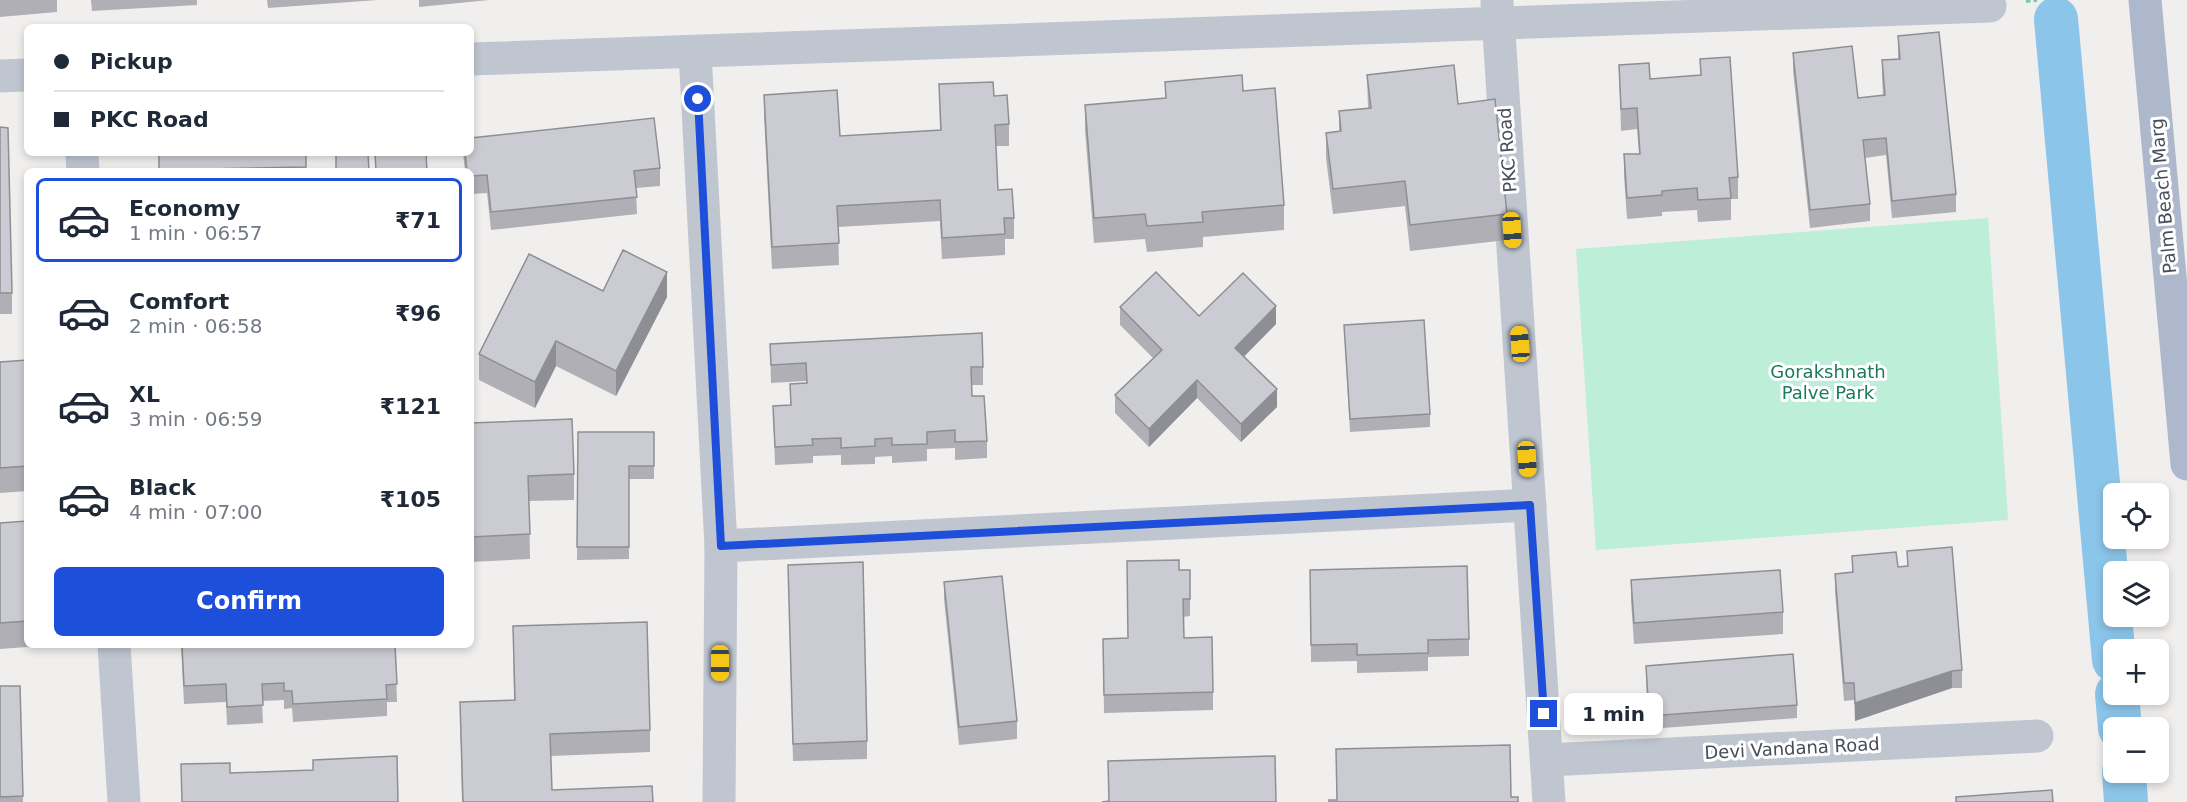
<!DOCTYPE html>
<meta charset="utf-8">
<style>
:root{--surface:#fff;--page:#f2f2f3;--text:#1f2937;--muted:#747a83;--line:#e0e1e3;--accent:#1d4fdb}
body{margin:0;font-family:"DejaVu Sans",sans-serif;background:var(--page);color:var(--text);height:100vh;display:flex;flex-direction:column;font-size:22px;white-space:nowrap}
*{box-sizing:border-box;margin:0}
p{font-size:20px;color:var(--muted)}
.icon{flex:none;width:33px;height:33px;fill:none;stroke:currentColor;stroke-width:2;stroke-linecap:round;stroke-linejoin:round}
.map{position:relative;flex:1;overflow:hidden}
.sheet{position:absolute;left:24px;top:168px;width:450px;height:480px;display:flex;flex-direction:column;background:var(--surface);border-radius:9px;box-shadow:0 3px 9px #0003}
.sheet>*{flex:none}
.banner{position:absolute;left:24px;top:24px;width:450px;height:132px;border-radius:9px;box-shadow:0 3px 9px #0003;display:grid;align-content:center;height:132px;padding:0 30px;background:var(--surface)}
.buttons{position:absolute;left:2103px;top:483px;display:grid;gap:12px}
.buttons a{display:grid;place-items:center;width:66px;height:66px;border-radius:9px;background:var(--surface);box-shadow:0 3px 9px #0003;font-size:30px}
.end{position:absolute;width:27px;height:27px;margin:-14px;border:8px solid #1d4fdb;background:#fff;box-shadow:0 0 0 3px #fff}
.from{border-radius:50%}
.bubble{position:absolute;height:42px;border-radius:9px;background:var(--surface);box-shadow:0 3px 9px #0003;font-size:20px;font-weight:700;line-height:42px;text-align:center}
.car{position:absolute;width:18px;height:36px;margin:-18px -9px;border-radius:8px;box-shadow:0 0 4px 2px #0007;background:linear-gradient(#f5c518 24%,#345 0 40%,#f5c518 0 76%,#345 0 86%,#f5c518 0)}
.banner b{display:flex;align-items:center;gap:21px;height:57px;font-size:22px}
.banner b+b{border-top:2px solid var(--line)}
.banner i{width:15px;height:15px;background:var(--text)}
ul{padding:10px 0 0;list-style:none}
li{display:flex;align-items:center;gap:18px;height:84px;margin:0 12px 9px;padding:0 18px;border:3px solid transparent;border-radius:9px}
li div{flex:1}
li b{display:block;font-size:22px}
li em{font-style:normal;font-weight:700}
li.on{border-color:var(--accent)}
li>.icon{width:54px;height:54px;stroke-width:1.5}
.action{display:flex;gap:12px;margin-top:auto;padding:12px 30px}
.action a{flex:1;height:69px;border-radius:9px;background:var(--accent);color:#fff;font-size:24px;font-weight:700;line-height:69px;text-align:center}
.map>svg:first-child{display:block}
.green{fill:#bdeed8}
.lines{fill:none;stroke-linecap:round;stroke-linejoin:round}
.canal{stroke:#8bc5e9;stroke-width:44}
.path{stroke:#76cbb0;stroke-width:4;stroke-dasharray:4.5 3;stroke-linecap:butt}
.street{stroke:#bfc6d0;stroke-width:33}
.primary{stroke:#aeb8cc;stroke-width:33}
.wall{fill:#afafb5}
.shaded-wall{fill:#8e8f94}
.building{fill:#cbccd3;stroke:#8e8f94;stroke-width:1.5}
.route{stroke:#1d4fdb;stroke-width:8}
.labels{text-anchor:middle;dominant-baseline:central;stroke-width:6;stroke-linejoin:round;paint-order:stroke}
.street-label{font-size:18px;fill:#474e5b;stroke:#fff}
.park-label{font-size:18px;fill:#197b5b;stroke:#fff}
</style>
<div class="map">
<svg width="2187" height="802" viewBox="0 0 2187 802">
<rect width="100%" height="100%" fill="#f1eeee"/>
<!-- green -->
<path class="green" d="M1988,218L2008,520L1596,550L1576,249Z"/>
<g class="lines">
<!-- canal -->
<g class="canal">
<path d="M2056,19L2114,660"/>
<path d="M2117,694L2120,728"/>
<path d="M2124,772L2126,802"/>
</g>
<!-- path -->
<path class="path" d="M2026,1L2037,0"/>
<!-- street -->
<g class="street">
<path d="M1497,2L1549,802"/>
<path d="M695,52L721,546L719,802"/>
<path d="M471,59L1990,6"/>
<path d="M0,76L27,75"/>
<path d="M82,153L83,171"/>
<path d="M721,546L1530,505"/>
<path d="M114,645L124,802"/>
<path d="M1547,760L2037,736"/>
</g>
<!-- primary -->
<path class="primary" d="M2145,0L2187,464"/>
</g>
<!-- wall -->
<g class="wall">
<path d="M0,0H57V12L0,17Z"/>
<path d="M91,0H197V5L92,11Z"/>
<path d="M267,0H378L268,8Z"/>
<path d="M419,0H489L419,7Z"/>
<path d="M1898,36L1956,194V212L1892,218L1886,155L1865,158L1870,204V221L1810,228L1793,71V53L1858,98L1883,95L1882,78V60L1898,59Z"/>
<path d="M1700,59L1738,177V199H1731V220L1698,222L1697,210L1662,212V216L1627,219L1624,176V154H1639L1637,129L1621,131L1619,65L1650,79L1700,76Z"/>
<path d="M1367,75L1458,104L1507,214V240L1410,251L1405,206L1333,214L1326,158V133L1339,131V111L1368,108Z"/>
<path d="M1165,82L1243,91L1284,205V230L1203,237V247L1147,252L1145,239L1094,243L1085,130V105L1165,98Z"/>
<path d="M939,84L994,96L1009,124V146H996L998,190L1014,218V239H1005V255L942,259L940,221L838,227L839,265L772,269L764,116V95L840,136L940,130Z"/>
<path d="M0,127L12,293V314H0Z"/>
<rect x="159" y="153" width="147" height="18"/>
<path d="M463,153L660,168V186L636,188L637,214L491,230L487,193L471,194V171H465Z"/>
<path d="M603,291L667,297L616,396L556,366L535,408L479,380V354Z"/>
<path d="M1120,307L1276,324L1244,357L1277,407L1241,442L1197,398L1149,447L1115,413V395L1153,358L1120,325Z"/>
<path d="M1344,325L1430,414V427L1350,432Z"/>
<path d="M770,344L983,367V385H972V396L987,441V458L955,460V448L927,449V461L892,463V456L875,457V464L841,465V455L813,456V463L775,465L773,406L790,405V384L806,383V381L771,383Z"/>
<path d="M27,360V491L0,493V362Z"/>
<path d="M471,423L574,474V500L529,501L530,559L471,562Z"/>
<path d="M578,432H654V479H629V559L577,560Z"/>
<path d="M27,521V645H53L0,649V523Z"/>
<path d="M1907,551L1962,670V688H1952L1855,721L1854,700L1844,701L1835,592V574L1852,573V556L1898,567L1907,566Z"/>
<path d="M788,565L867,741V759L793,761Z"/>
<path d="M1179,570H1190V616L1183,617L1184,638L1213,692V710L1104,713L1103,639L1128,638Z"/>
<path d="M1310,570L1469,639V656L1428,657V671L1357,673V661L1311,662Z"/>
<path d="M1631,580L1783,612V634L1634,644L1631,601Z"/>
<path d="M944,582L1017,721V739L959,745L944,599Z"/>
<path d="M513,626L650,730V752L551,756L552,790L653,802H462L460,702L514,700Z"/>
<path d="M181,645H395L397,702H387V716L293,722L292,708L284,709V700L262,701L263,723L227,725L226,702L184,704Z"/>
<path d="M1646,666L1797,705V718L1649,729L1646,679Z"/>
<path d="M0,686H20L23,802H0Z"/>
</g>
<!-- shaded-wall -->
<g class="shaded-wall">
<path d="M667,272V297L616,396V371Z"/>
<path d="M1276,306V324L1235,365V348Z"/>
<path d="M556,341V366L535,408V382Z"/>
<path d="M1197,380V398L1149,447V429Z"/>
<path d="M1277,389V407L1241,442V424Z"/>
<path d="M1952,671V688L1855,721V703Z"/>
</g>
<!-- building -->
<g class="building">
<path d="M1939,32L1956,194L1892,201L1886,138L1863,140L1870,204L1810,210L1793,53L1852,46L1858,98L1885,95L1882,60L1900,59L1898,36Z"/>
<path d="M1730,57L1738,177L1729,178L1731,198L1698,200L1697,188L1662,191V195L1627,198L1624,154H1640L1637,108L1621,109L1619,65L1649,63L1650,79L1701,75L1700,59Z"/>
<path d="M1454,65L1458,104L1495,99L1507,214L1410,225L1405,181L1333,189L1326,133L1341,131L1339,111L1371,108L1367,75Z"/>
<path d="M1242,75L1243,91L1275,88L1284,205L1202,212L1203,222L1147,226L1145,214L1094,218L1085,105L1166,98L1165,82Z"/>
<path d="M993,82L994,96L1007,95L1009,124L995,125L998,190L1012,189L1014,218H1004L1005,234L942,238L940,200L837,206L839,243L772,247L764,95L837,90L840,136L941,130L939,84Z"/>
<path d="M654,118L660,168L634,171L637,197L491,212L487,175L471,176V171H467L465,153H471V138Z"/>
<path d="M0,127L8,128L12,293H0Z"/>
<path d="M159,153H306V167L159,170Z"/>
<path d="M336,153H368L369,171H336Z"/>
<path d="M375,153H426L427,171H376Z"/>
<path d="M623,250L667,272L616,371L556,341L535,382L479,354L529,254L603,291Z"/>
<path d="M1156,272L1199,316L1243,273L1276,306L1235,348L1277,389L1241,424L1197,380L1149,429L1115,395L1162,350L1120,307Z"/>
<path d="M1424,320L1430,414L1350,419L1344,325Z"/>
<path d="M982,333L983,367H971L972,396H984L987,441L955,442V430L927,432V444L892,445V438L875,439V446L841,448V438L812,439L813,445L775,447L773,406L791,405L790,384L807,383L806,363L771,365L770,344Z"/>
<path d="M27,360V466L0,468V362Z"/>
<path d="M572,419L574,474L528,476L530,534L471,537V423Z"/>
<path d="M578,432H654V466H629V547H577Z"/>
<path d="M27,521V621L0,623V523Z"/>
<path d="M1952,547L1962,670L1952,671L1855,703L1854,683H1844L1835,574L1853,572L1852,556L1896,552L1898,567L1908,566L1907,551Z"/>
<path d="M1179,560V570H1190V599H1183L1184,638L1212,637L1213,692L1104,695L1103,639L1128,638L1127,561Z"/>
<path d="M863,562L867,741L793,744L788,565Z"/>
<path d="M1467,566L1469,639L1428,640V653L1357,655V644L1311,645L1310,570Z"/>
<path d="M1780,570L1783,612L1634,623L1631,580Z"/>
<path d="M1002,576L1017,721L959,727L944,582Z"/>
<path d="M647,622L650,730L550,734L552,790L652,786L653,802H463L460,702L515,700L513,626Z"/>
<path d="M182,645H395L397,684L386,685L387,699L293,704L292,691H284V683L262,684L263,705L227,707L226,684L184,686Z"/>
<path d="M1793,654L1797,705L1649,716L1646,666Z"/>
<path d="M0,686H20L23,796L0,797Z"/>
<path d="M1510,745L1511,797H1518V802H1329V800H1337L1336,749Z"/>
<path d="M397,756L398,802H182L181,764L230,763V773L313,770V760Z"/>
<path d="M1275,756L1276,802H1102L1109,801L1108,761Z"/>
<path d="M2052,790L2053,802H1956V797Z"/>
</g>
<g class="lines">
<!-- route -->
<path class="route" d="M698,99L721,546L1530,505L1544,714"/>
</g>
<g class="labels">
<!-- street labels -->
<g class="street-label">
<text transform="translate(1507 150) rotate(-94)">PKC Road</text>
<text transform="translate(2163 196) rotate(-95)">Palm Beach Marg</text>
<text transform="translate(1792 748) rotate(-3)">Devi Vandana Road</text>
</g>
<!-- park labels -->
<g class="park-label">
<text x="1828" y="371">Gorakshnath<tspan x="1828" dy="21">Palve Park</tspan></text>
</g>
</g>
</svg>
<div class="buttons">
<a><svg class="icon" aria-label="locate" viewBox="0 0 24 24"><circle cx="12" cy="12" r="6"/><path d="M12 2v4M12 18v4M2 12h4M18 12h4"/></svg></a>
<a><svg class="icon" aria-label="layers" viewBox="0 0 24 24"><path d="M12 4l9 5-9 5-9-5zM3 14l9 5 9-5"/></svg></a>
<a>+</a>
<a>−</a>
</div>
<i class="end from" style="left:698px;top:99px"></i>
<i class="end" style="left:1544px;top:714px"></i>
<div class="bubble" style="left:1564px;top:693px;width:99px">1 min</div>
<i class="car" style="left:1512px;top:230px;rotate:176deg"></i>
<i class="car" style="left:1520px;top:344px;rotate:356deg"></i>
<i class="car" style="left:1527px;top:459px;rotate:176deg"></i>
<i class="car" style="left:720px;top:663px;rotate:180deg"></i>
<div class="banner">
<b><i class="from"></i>Pickup</b>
<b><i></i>PKC Road</b>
</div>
<section class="sheet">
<ul>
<li class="on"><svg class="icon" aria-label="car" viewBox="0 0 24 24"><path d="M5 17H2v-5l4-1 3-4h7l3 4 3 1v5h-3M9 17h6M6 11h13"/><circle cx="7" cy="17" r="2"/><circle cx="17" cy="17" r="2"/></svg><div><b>Economy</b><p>1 min · 06:57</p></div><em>₹71</em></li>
<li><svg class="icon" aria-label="car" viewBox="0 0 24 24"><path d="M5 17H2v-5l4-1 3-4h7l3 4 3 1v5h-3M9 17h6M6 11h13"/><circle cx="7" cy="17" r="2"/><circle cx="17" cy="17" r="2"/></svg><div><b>Comfort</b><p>2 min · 06:58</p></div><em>₹96</em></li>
<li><svg class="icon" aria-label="car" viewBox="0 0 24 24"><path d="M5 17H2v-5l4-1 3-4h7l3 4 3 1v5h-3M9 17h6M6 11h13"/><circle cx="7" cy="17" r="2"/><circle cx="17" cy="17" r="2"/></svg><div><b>XL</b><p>3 min · 06:59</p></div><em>₹121</em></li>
<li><svg class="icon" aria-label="car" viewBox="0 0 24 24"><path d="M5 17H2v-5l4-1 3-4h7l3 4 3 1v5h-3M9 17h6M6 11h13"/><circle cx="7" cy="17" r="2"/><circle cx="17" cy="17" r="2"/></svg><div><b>Black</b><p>4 min · 07:00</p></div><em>₹105</em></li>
</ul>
<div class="action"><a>Confirm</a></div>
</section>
</div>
